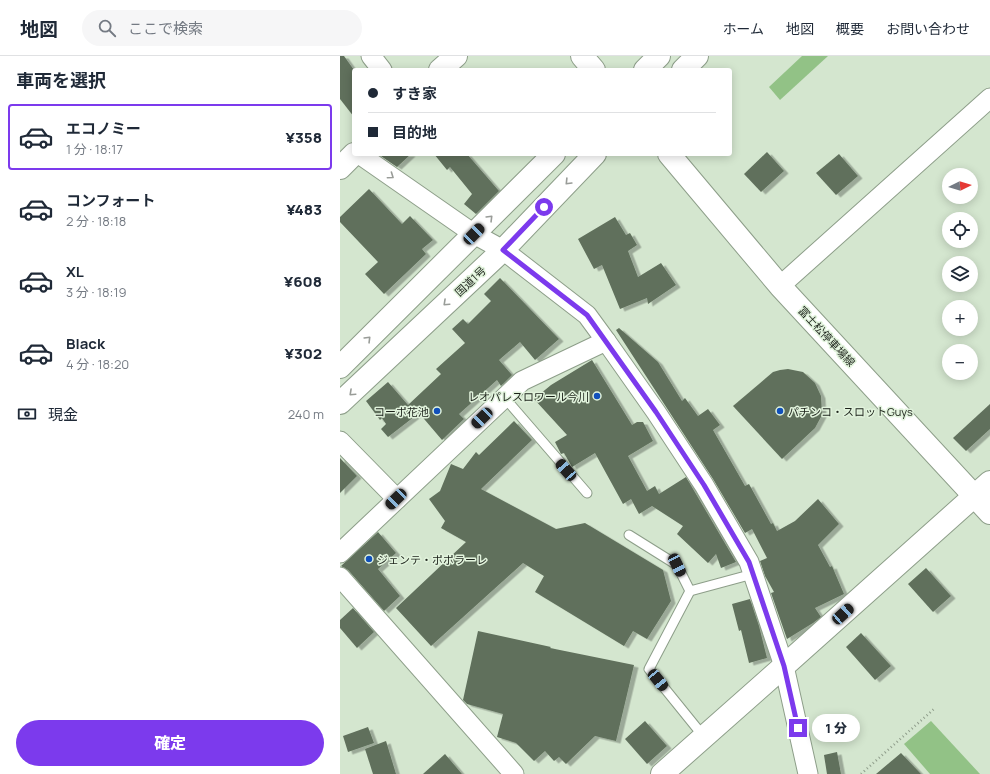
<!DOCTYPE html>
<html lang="ja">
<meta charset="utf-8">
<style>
:root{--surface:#fff;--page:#f6f6f7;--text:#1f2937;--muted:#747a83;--line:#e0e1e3;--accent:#7c3aed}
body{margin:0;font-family:Manrope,"Noto Sans JP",sans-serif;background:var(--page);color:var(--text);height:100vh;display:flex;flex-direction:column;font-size:15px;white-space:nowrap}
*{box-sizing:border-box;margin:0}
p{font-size:13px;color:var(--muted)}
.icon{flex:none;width:22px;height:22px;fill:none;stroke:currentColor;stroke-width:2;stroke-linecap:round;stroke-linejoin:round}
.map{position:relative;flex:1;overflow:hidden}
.drawer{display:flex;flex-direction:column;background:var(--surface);width:340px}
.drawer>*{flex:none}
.banner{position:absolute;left:12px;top:12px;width:380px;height:88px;border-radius:4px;box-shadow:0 2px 10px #0003;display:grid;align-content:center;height:88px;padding:0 16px;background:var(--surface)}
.needle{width:26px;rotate:85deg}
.buttons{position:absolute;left:602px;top:112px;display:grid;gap:8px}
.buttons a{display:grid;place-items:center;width:36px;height:36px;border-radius:50%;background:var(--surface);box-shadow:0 2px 10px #0003;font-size:20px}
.end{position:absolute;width:18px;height:18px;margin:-9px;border:5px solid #7c3aed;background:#fff;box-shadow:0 0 0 2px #fff}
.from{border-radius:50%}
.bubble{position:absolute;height:28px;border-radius:14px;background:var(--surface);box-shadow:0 2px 10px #0003;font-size:13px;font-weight:800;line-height:28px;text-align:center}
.car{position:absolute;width:12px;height:24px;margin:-12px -6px;border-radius:5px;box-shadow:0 0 3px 1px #0007;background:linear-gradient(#222 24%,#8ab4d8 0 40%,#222 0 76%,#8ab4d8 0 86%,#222 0)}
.banner b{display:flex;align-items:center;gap:14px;height:38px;font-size:15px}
.banner b+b{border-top:1px solid var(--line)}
.banner i{width:10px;height:10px;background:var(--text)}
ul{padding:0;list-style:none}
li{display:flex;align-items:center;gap:12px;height:66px;margin:0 8px 6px;padding:0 8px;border:2px solid transparent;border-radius:4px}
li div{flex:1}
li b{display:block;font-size:15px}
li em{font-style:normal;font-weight:800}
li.on{border-color:var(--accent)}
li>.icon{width:36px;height:36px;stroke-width:1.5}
h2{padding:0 16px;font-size:18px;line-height:48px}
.pay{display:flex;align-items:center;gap:10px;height:44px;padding:0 16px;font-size:15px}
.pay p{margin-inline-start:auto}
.button{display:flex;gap:8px;margin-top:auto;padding:8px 16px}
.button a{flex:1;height:46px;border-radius:24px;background:var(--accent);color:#fff;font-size:16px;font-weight:800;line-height:46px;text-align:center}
header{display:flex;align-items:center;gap:24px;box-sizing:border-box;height:56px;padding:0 20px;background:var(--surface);border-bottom:1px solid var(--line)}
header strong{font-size:19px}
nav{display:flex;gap:22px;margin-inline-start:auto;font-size:14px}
.search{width:280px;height:36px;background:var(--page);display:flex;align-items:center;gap:10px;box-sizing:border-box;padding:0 14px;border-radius:22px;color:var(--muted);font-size:15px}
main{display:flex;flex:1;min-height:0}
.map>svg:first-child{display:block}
.green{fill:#92c286}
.building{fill:#60705c;filter:url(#shadow)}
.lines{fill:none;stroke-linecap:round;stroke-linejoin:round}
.lane-casing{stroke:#8d9e89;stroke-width:11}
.street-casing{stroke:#8d9e89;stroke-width:21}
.secondary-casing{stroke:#8d9e89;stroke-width:24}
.highway-casing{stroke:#8d9e89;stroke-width:24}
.path{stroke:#8e9c8a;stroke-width:2.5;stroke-dasharray:1 3;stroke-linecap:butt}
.lane{stroke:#fff;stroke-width:9}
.street{stroke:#fff;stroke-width:19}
.secondary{stroke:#fff;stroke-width:22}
.highway{stroke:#fff;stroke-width:22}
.oneway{stroke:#999c98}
.route{stroke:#7c3aed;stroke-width:5}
.poi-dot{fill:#1150bb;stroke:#e1f3dc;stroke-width:1.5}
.labels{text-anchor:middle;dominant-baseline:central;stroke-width:3;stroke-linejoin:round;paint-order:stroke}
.street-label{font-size:11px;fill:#1c221a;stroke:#e1f3dc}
.poi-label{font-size:11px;fill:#1c221a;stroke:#e1f3dc;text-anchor:end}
</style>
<header>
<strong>地図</strong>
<div class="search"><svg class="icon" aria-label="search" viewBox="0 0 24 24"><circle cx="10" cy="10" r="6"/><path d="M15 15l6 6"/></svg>ここで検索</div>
<nav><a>ホーム</a><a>地図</a><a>概要</a><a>お問い合わせ</a></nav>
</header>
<main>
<section class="drawer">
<h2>車両を選択</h2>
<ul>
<li class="on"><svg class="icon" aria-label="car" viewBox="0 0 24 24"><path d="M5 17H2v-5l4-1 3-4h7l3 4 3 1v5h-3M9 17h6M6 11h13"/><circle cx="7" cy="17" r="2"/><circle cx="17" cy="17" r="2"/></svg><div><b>エコノミー</b><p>1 分 · 18:17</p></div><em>¥358</em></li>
<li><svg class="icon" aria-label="car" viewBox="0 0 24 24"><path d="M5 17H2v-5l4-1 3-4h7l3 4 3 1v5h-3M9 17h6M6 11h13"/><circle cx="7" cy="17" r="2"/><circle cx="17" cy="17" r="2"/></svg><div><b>コンフォート</b><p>2 分 · 18:18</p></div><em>¥483</em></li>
<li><svg class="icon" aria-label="car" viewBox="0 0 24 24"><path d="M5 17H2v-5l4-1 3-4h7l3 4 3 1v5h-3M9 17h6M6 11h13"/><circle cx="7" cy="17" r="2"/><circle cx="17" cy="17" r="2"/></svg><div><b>XL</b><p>3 分 · 18:19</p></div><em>¥608</em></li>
<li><svg class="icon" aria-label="car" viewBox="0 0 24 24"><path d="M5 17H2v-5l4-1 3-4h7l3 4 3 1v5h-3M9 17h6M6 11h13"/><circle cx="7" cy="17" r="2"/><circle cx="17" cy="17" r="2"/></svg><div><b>Black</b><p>4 分 · 18:20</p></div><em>¥302</em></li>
</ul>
<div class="pay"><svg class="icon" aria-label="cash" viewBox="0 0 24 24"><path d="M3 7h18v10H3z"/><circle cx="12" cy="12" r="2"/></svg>現金<p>240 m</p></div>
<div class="button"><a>確定</a></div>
</section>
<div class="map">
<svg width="650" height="718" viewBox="0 0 650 718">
<defs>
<filter id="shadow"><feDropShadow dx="4.5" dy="2.5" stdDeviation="0" flood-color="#0004"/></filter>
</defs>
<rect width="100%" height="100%" fill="#d4e6cf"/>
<!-- green -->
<g class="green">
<path d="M462,0H488L440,44L429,31Z"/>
<path d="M591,665L640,718H590L564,688Z"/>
</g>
<!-- building -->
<g class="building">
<path d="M0,0H4L14,14V61L0,43Z"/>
<path d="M427,96L444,115L421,136L404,118Z"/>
<path d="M38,98H71L57,111Z"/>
<path d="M94,98H127L159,135L136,158L124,148L132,138L110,111L107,114Z"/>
<path d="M499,98L518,120L496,139L476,117Z"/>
<path d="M29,133L62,168L70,160L93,184L82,193L86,198L44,238L25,218L38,206L0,166V161Z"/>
<path d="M275,161L286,179L290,177L297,189L288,195L298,221L321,207L336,229L308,248L307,242L280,253L262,209L254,213L238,183Z"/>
<path d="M160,222L219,283L195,304L180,286L159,304L172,319L161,330L157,324L119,358L124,363L102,384L79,357L48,381L41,373L46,368L42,362L40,364L26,345L48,326L68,349L101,318L96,313L125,287L112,273L123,263L128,268L151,245L144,238Z"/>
<path d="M279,272L318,306L342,345L345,342L358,360L368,353L380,369L373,374L405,430L409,428L431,468L433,467L437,475L455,465L478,443L499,468L478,489L490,511L492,510L504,538L475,552L481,561L473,567L447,583L431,537L434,536L425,520L420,505L427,502L412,473L405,477L373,423L276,274Z"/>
<path d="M252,304L292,369L297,366H303L313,385L288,400L307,435L315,430L319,438L346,421L396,506L381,512L376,498L368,507L337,478L343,470L312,450L299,458L291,443L283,448L255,397L232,411L224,397L221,398L215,386L227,379L194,343L211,329Z"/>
<path d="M448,313L463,316L475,327L481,340L482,359L475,372L442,403L393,350L433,316L440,314Z"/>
<path d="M650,348V373L626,395L613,382Z"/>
<path d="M174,365L192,384L141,433L216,473L245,467L323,514L331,545L307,583L293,575L284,590L195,536L204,520L183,507L91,590L56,552L126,486L101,472L105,465L89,443L100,435L111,408L123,413L136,396L139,399Z"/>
<path d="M0,402L17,420L0,437Z"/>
<path d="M38,476L56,497L38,513L60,540L44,555L8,514L1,510Z"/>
<path d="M586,512L611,540L593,556L568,528Z"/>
<path d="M410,543L419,570L427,602L409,607L401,574L399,575L392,548Z"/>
<path d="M13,552L34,576L17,592L0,572V564Z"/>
<path d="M138,575L211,591L210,592L294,609L276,685L255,680L226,708L219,701L214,705L205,695L194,705L176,687L157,681L163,658L127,648L123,644Z"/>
<path d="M521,577L551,610L535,624L506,591Z"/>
<path d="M305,665L327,690L307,708L285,683Z"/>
<path d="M28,671L34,687L8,696L3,680Z"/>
<path d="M46,685L56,718H33L25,693Z"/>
<path d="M497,696L501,718H487L484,699Z"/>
<path d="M561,697L581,718H536Z"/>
<path d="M105,698L122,718H83Z"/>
</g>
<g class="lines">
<!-- lane casing -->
<g class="lane-casing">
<g id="lane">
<path d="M164,341L247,437"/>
<path d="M289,479L337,509L350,535L413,518"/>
<path d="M350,535L309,613L364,681"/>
</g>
</g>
<!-- street casing -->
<g class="street-casing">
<g id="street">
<path d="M31,0L42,14"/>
<path d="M440,230L650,42"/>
<path d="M266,285L316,356L364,429L409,506L444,610L468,718"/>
<path d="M0,385L57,443"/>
<path d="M0,497L182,325L266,285L247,259L163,194L134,178L19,98"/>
<path d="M0,521L174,718"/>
</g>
</g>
<!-- secondary casing -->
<g class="secondary-casing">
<g id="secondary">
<path d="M242,0L254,14"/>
<path d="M100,14L116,0"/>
<path d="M329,98L440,230L650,457"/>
<path d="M0,112L14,98"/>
<path d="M322,718L444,610L650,426"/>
</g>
</g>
<!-- highway casing -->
<g class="highway-casing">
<g id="highway">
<path d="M305,14L319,0"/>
<path d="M343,14L357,0"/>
<path d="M0,311L214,98"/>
<path d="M0,347L163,194L255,98"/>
</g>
</g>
<!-- path -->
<path class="path" d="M521,718L594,653"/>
<!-- lane -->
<use href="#lane" class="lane"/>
<!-- street -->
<use href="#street" class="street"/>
<!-- secondary -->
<use href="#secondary" class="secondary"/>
<!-- highway -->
<use href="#highway" class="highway"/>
</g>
<!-- one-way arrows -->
<defs><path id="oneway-chevron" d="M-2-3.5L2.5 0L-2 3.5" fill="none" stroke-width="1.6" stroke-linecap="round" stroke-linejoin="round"/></defs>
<g class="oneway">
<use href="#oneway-chevron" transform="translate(51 120) rotate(35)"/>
<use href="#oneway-chevron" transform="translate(228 126) rotate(134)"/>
<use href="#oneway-chevron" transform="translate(150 162) rotate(-45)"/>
<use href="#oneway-chevron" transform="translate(106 247) rotate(137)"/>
<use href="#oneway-chevron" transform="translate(28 283) rotate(-45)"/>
<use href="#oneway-chevron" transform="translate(12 337) rotate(137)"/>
</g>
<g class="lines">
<!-- route -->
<path class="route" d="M204,151L163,194L247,259L316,356L364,429L409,506L444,610L458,672"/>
</g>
<!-- markers -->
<g class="poi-dot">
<circle cx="257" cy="340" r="4"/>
<circle cx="97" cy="355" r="4"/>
<circle cx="440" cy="355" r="4"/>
<circle cx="29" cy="503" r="4"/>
</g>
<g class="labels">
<!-- street labels -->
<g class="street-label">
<text transform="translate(130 225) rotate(-43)">国道1号</text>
<text transform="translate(487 280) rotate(47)">富士松停車場線</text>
</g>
<!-- poi labels -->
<g class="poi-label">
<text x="249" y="340">レオパレスロワール今川</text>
<text x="89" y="355">コーポ花池</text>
<text x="448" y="355" text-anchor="start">パチンコ・スロットGuys</text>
<text x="37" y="503" text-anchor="start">ジェンテ・ポポラーレ</text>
</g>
</g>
</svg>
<div class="buttons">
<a><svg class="needle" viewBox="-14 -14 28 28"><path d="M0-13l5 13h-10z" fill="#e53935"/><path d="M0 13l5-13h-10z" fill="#747a83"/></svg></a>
<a><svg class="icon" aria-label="locate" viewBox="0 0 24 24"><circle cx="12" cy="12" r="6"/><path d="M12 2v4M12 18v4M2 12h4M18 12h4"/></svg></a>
<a><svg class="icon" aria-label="layers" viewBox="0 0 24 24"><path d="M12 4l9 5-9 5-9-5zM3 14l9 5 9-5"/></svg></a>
<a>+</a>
<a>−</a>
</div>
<i class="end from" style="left:204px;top:151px"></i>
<i class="end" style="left:458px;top:672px"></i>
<div class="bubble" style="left:472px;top:658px;width:48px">1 分</div>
<i class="car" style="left:134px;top:178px;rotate:45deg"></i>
<i class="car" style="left:142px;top:362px;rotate:226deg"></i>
<i class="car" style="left:226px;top:414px;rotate:319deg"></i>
<i class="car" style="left:56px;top:443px;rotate:226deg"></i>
<i class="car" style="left:337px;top:509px;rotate:154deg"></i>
<i class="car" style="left:503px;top:558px;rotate:48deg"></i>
<i class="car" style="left:318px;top:624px;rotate:141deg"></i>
<div class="banner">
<b><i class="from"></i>すき家</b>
<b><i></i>目的地</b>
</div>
</div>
</main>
